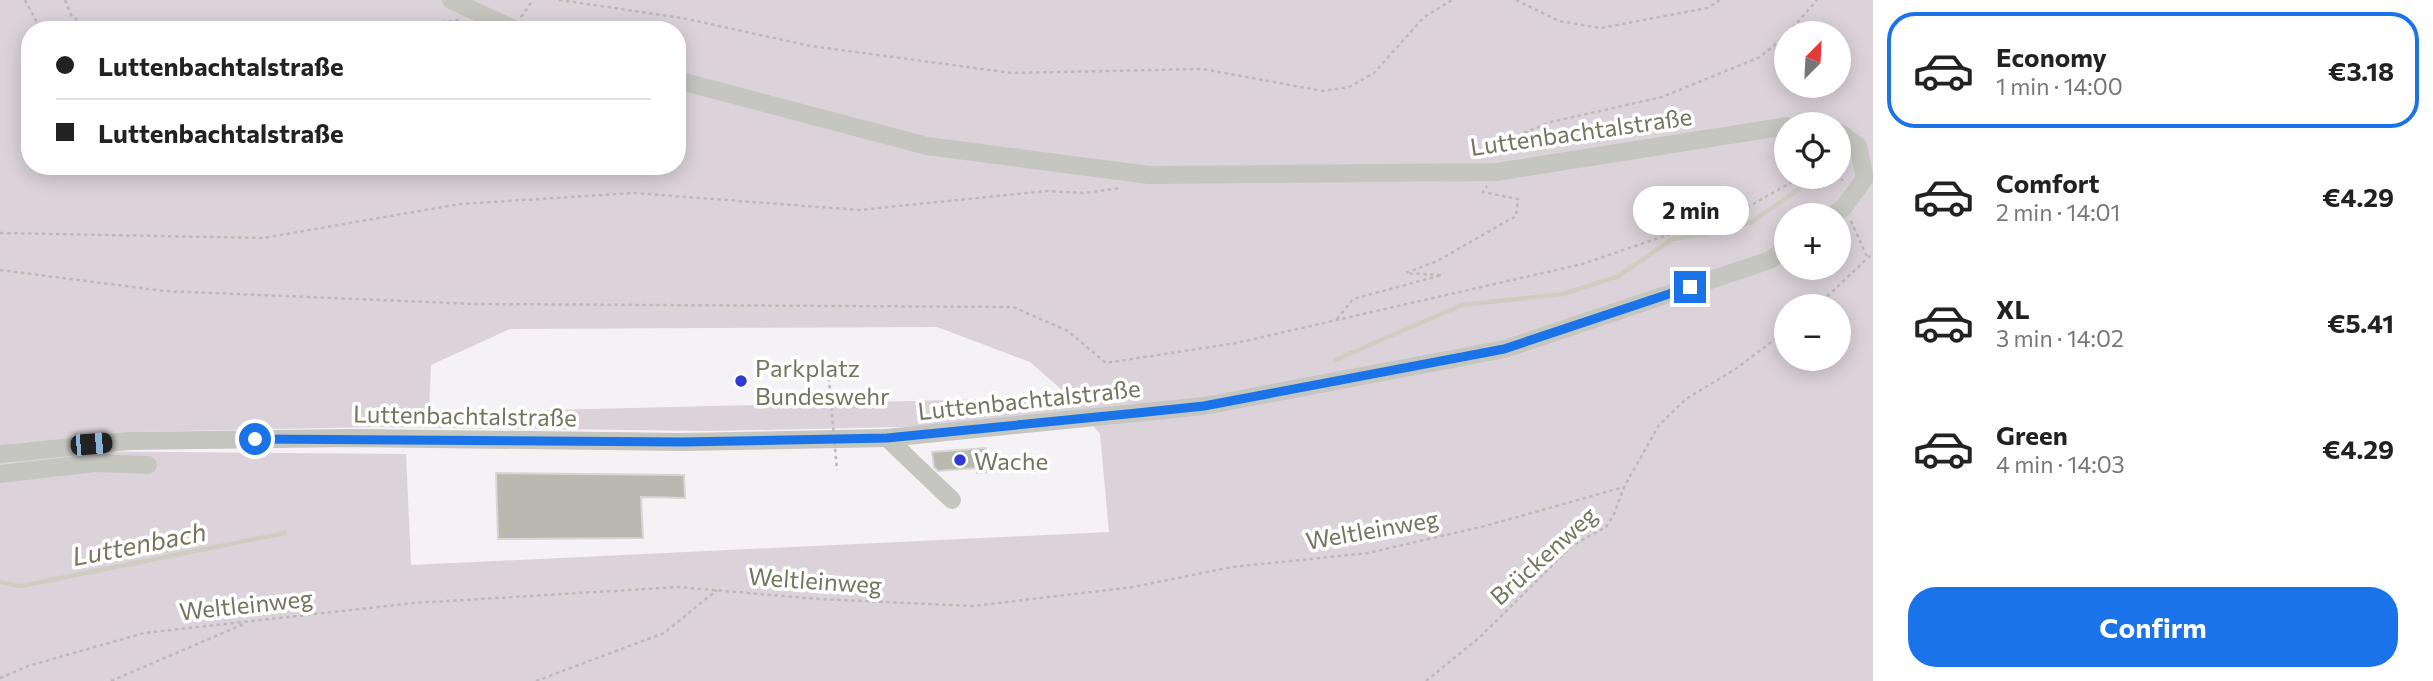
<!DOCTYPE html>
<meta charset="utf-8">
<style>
:root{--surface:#fff;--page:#f6f6f6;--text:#222;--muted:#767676;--line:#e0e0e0;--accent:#1a73e8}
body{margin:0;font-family:Commissioner,sans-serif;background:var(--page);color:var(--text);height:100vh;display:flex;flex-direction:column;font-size:26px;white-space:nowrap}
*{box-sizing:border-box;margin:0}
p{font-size:23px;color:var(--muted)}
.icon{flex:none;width:38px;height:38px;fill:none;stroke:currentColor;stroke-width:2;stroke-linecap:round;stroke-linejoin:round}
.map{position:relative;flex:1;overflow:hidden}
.panel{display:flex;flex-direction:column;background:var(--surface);width:560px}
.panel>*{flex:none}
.hud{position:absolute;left:21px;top:21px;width:665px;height:154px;border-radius:28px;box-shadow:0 4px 18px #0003;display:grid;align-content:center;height:154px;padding:0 35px;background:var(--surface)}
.needle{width:46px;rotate:24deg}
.controls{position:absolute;left:1774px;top:21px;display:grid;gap:14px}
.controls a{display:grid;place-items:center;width:77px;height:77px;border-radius:50%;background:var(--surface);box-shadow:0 4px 18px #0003;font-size:35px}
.end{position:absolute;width:32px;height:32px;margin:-16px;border:9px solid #1a73e8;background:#fff;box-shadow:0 0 0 4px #fff}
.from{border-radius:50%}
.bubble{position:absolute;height:49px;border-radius:24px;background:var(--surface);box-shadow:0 4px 18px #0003;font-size:23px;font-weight:700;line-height:49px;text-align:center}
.car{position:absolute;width:21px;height:42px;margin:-21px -10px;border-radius:9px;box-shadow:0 0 5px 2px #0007;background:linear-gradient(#222 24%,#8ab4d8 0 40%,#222 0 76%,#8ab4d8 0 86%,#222 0)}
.hud b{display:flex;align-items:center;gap:24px;height:66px;font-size:26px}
.hud b+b{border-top:2px solid var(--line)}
.hud i{width:18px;height:18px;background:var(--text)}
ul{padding:12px 0 0;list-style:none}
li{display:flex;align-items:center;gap:21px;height:116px;margin:0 14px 10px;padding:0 21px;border:4px solid transparent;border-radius:28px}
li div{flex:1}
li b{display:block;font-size:26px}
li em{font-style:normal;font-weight:700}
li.current{border-color:var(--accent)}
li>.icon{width:63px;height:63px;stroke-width:1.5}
.cta{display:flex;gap:14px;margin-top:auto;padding:14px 35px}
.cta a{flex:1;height:80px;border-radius:28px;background:var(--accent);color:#fff;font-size:28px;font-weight:700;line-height:80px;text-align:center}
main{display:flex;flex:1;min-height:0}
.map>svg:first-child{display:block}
.green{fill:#dcd3da;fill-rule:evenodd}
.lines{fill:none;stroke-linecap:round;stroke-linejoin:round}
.stream{stroke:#cdcdc1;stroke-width:4.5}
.building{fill:#b9b9af;stroke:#d6d5d7;stroke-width:2}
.path{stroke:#babbb5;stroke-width:2.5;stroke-dasharray:3.5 3.5;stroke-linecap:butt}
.minor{stroke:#c5c6bf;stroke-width:18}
.path-bridge{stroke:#babbb5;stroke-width:2.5;stroke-dasharray:3.5 3.5;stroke-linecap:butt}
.route{stroke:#1a73e8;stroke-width:9}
.poi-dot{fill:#313ad6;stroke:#fff;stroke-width:2.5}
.labels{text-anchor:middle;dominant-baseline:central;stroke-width:7;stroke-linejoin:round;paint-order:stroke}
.street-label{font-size:24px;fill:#72765e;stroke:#fff}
.poi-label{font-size:24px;fill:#72765e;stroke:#fff;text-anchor:start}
.water-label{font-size:26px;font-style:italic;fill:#77765d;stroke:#fff}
</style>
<main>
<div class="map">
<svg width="1873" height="681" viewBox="0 0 1873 681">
<rect width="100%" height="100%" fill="#f4f2f5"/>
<!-- green -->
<path class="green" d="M0,0H1873V681H0V459L60,451L406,454L411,565L1109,532L1100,434L1084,414L947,426L709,431L373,427L132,432L0,445ZM30,30H677V166H30ZM1787,33H1839V86H1787ZM1787,124H1839V177H1787ZM1787,215H1839V268H1787ZM1787,306H1839V359H1787ZM937,327L1030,362L1070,397L429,413L431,365L510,329Z"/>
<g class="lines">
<!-- stream -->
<g class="stream">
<path d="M1335,360L1462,305L1563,294L1619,276L1672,239L1708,234L1752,222L1799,189"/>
<path d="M0,582L21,586L285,533"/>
</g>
</g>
<!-- building -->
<g class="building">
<path d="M986,448L989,472L977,473V468L938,471L934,467L932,452Z"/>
<path d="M496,473L684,475L685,498L641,497L643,538L498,539Z"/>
</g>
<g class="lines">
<!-- path -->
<g class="path">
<path d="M25,0L41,30"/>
<path d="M65,0L72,17L96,30"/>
<path d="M559,0L682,18L811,46L1012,73L1202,69L1323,91L1349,87L1374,73L1424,17L1452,0"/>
<path d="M1516,0L1559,21L1601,28L1707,8L1720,0"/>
<path d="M521,17L533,0"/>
<path d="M260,30L290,26L390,28L459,20"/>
<path d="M1788,33L1817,0"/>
<path d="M1502,155L1506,140L1551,122L1662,97L1760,57L1787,35"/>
<path d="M1839,167L1843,169L1842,181"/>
<path d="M1851,221L1868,259"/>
<path d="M0,233L263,238L460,204L634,193L859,210L1047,191L1084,193L1122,188"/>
<path d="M0,270L164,291L476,304L1013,307L1068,331L1106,363L1236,343L1582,264L1744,209L1801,177"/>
<path d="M1817,306L1873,253"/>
<path d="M1337,319L1353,299L1442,275L1406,273L1437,261L1516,216L1518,199L1483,192L1487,186"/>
<path d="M829,378L830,393"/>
<path d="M0,678L28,666L144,633L414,603L678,587L818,599L973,606L1133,587L1232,567L1368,553L1485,526L1624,487"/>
<path d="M111,681L246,623"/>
<path d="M536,681L664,633L717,590"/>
<path d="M1426,681L1480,637L1573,545L1606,527L1614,514L1624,487L1659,425L1686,399L1737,368L1787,330"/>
</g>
<!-- minor -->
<g class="minor">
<path d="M451,0L516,30"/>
<path d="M677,80L927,146L1149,175L1496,172L1787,126"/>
<path d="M1833,215L1844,207L1865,178L1858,146L1839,132"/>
<path d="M887,438L952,500"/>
<path d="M0,454L129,441L354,438L683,442L887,438L1204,406L1505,349L1770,260L1787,248"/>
<path d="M0,474L95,463L148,465"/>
</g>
<!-- path-bridge -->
<path class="path-bridge" d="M830,393L837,470"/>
</g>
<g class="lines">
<!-- route -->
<path class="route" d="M255,439L683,442L887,438L1137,413L1204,406L1504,349L1690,287"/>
</g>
<!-- markers -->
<g class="poi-dot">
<circle cx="741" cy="381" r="7"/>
<circle cx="960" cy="460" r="7"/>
</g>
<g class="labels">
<!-- street labels -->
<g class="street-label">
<text transform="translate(1581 131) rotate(-8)">Luttenbachtalstraße</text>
<text transform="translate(1029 399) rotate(-6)">Luttenbachtalstraße</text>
<text transform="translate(465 415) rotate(1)">Luttenbachtalstraße</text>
<text transform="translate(1372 529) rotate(-10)">Weltleinweg</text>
<text transform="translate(1543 555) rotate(-42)">Brückenweg</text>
<text transform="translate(815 580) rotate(4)">Weltleinweg</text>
<text transform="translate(246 604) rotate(-6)">Weltleinweg</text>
</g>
<!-- poi labels -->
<g class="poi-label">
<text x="755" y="367">Parkplatz<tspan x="755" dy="28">Bundeswehr</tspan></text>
<text x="974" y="460">Wache</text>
</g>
<!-- water labels -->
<g class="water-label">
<text transform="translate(139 543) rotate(-11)">Luttenbach</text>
</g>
</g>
</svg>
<div class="controls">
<a><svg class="needle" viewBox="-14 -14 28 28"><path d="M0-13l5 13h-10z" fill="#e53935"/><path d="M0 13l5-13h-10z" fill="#767676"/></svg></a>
<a><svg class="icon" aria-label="locate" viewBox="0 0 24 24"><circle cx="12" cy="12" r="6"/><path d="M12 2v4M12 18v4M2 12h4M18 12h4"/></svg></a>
<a>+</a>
<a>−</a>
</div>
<i class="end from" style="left:255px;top:439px"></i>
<i class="end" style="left:1690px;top:287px"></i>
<div class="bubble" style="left:1633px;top:186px;width:116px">2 min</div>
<i class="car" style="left:91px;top:444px;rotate:85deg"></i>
<div class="hud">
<b><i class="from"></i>Luttenbachtalstraße</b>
<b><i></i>Luttenbachtalstraße</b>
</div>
</div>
<section class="panel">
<ul>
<li class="current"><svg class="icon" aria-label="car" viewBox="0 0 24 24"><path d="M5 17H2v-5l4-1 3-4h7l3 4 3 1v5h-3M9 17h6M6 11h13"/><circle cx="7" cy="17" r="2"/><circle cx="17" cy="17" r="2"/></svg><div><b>Economy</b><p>1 min · 14:00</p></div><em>€3.18</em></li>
<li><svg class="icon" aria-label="car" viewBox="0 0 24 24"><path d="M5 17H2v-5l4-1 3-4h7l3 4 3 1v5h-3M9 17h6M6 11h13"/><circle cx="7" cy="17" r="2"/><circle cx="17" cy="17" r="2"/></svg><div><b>Comfort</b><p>2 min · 14:01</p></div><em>€4.29</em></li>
<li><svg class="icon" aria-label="car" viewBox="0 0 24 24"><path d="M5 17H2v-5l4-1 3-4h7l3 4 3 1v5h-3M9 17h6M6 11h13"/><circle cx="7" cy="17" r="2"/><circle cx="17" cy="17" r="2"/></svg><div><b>XL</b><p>3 min · 14:02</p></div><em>€5.41</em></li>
<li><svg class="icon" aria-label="car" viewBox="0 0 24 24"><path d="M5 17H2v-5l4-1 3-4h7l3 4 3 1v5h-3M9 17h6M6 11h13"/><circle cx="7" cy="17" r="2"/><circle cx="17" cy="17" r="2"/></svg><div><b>Green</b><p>4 min · 14:03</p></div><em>€4.29</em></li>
</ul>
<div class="cta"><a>Confirm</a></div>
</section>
</main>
